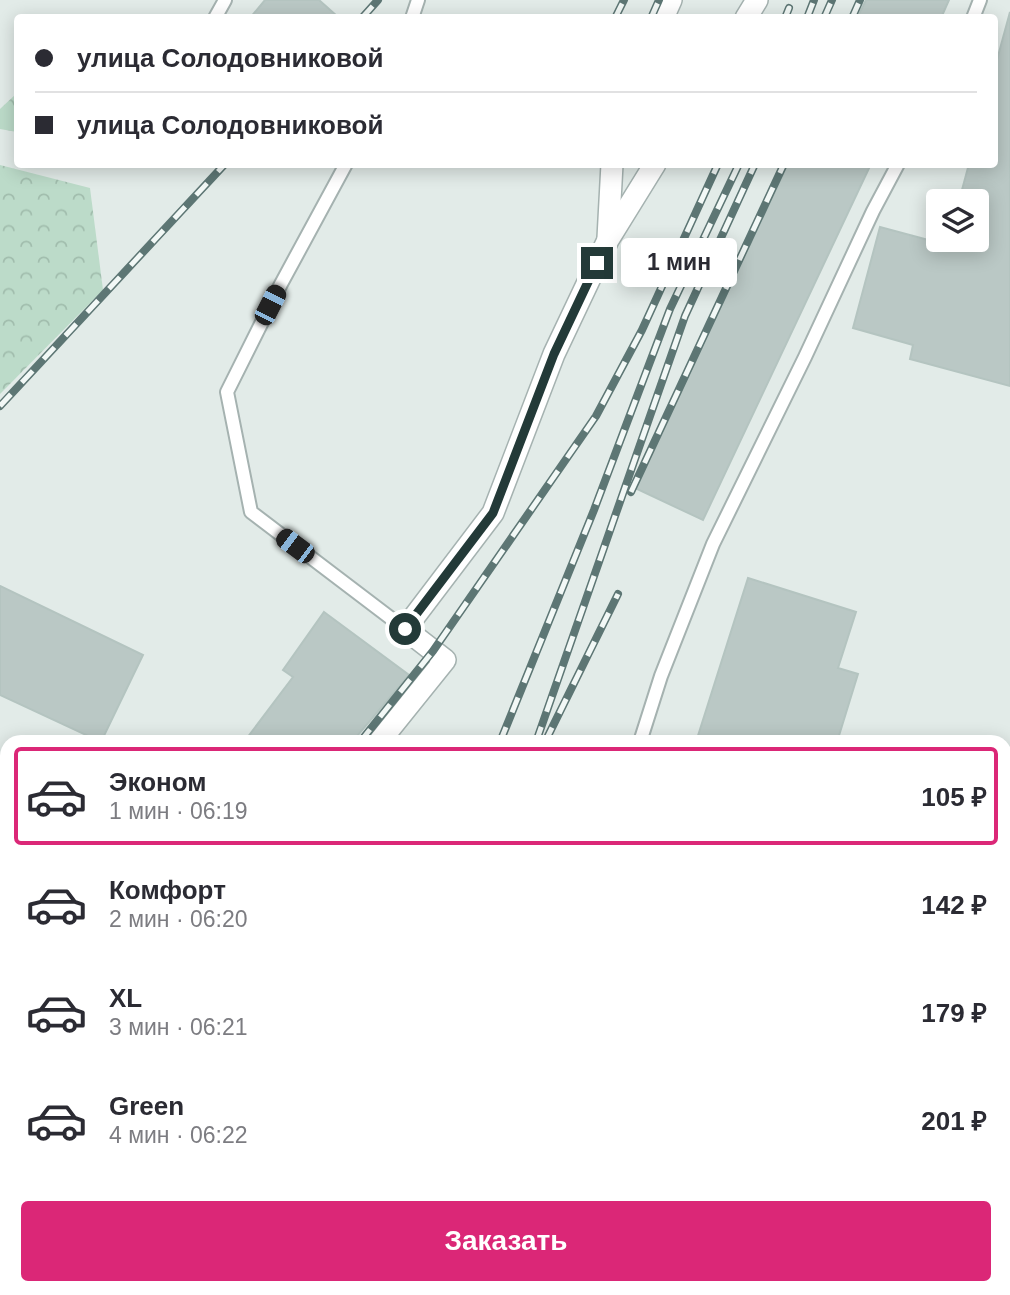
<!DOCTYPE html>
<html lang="ru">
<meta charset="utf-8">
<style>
:root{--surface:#fff;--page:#f7f7f7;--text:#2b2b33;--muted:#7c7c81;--line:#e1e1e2;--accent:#db2777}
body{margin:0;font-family:Arial,sans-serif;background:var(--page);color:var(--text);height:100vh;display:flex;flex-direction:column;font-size:26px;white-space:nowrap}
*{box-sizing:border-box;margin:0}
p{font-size:23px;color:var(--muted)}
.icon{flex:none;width:38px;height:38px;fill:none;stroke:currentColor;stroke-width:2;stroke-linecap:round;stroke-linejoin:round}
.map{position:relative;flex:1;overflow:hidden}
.drawer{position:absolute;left:0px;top:735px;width:1012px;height:560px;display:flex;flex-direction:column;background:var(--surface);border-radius:21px 21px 0 0;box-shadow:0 4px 18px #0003}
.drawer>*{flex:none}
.top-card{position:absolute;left:14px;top:14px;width:984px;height:154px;border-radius:7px;box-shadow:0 4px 18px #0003;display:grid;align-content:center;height:154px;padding:0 21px;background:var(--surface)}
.buttons{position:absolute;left:926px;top:189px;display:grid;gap:14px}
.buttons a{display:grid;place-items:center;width:63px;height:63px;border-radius:7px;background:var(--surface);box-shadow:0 4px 18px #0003;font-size:35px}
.end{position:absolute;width:32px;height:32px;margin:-16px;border:9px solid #233a38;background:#fff;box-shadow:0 0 0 4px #fff}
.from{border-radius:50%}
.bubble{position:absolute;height:49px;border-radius:7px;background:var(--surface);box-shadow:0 4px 18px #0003;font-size:23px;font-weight:800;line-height:49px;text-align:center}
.car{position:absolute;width:21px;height:42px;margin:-21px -10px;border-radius:9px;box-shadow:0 0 5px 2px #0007;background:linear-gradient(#222 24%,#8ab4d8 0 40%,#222 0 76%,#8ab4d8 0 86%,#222 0)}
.top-card b{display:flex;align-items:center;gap:24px;height:66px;font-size:26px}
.top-card b+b{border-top:2px solid var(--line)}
.top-card i{width:18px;height:18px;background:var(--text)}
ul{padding:12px 0 0;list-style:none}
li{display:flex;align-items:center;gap:21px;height:98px;margin:0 14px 10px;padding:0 7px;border:4px solid transparent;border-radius:7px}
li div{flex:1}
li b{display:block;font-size:26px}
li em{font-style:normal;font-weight:800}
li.selected{border-color:var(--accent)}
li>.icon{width:63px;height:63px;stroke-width:1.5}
.action{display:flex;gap:14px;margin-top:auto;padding:14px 21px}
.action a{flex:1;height:80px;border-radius:7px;background:var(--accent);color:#fff;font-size:28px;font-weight:800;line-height:80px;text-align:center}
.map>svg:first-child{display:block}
.forest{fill:url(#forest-crowns)}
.building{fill:#bac8c5;stroke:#b4c4c0;stroke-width:2}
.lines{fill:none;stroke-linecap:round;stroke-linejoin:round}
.service-casing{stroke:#a5b2b0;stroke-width:16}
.minor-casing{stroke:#a5b2b0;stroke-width:24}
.service{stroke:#fff;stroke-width:12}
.minor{stroke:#fff;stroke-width:21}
.rail-casing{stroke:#5d7674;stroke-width:8}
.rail{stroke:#f2f8f6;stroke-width:5;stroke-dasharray:16;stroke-linecap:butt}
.route{stroke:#233a38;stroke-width:9}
</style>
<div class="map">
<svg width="1010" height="1295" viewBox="0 0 1010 1295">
<defs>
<pattern id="forest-crowns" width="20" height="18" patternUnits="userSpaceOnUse" patternTransform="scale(1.75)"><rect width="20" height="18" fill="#bcdbc9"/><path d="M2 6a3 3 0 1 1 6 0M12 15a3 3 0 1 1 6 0" fill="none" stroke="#a1bdad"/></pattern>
</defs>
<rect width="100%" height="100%" fill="#e2ebe8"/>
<!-- forest -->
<g class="forest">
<path d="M17,93V132L0,129V109Z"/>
<path d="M0,165L90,188L103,290L0,394Z"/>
</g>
<!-- building -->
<g class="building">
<path d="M265,0H319L337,16L250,18Z"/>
<path d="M866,0H949L941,18H857Z"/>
<path d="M1010,12V386L910,359L913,345L853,328L880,227L947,245L948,240H976V201H959L969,164H994V71Z"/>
<path d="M788,164H871L703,520L635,488Z"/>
<path d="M748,578L856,612L838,668L858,674L837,742H696Z"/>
<path d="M0,586L143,655L101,742L0,695Z"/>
<path d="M324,612L409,675L352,742H244L293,677L283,670Z"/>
<path d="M7,1019V1102L0,1108V1025Z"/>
<path d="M7,1212V1261L0,1267V1218Z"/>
<path d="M0,1269L7,1277V1288H15L7,1295H0Z"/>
</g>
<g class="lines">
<!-- service casing -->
<g class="service-casing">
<g id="service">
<path d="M215,18L225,0"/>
<path d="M412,18L418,0"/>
<path d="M973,18L980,0"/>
<path d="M346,164L281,284L227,392L251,512L405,629"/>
<path d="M640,742L661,676L713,544L805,357L873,211L898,164"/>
<path d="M567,1288L568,1295"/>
</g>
</g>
<!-- minor casing -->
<g class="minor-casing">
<g id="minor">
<path d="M663,18L671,0"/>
<path d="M746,18L757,0"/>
<path d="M608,238L612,164"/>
<path d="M379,742L445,660L405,629L493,513L554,354L608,240L655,164"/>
<path d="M0,1141L7,1134"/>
</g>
</g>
<!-- service -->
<use href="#service" class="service"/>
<!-- minor -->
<use href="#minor" class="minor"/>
<!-- rail casing -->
<g class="rail-casing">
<g id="rail">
<path d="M362,18L378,0"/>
<path d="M615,18L624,0"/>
<path d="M651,18L659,0"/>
<path d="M785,18L789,8L785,18"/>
<path d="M807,18L814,0"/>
<path d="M824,18L832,0"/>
<path d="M852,18L860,0"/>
<path d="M0,406L225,164"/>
<path d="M631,492L784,164"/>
<path d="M360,742L433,651L596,416L642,330L718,164"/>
<path d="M500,742L594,510L670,309L739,164"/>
<path d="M536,742L685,316L755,164"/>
<path d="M545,742L618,594"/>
<path d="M0,1116L7,1110"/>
<path d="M177,1295L181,1288"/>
<path d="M244,1295L247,1288"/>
<path d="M287,1295L290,1288"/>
<path d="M342,1295L344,1288"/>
<path d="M361,1295L363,1288"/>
</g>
</g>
<!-- rail -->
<use href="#rail" class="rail"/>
</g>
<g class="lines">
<!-- route -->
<path class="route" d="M405,629L493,513L554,354L597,263"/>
</g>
</svg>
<div class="buttons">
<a><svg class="icon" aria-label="layers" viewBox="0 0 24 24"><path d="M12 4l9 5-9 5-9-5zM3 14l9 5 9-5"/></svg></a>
</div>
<i class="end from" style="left:405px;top:629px"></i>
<i class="end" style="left:597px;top:263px"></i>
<div class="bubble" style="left:621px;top:238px;width:116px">1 мин</div>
<i class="car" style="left:270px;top:305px;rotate:27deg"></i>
<i class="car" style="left:295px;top:546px;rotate:307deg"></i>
<div class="top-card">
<b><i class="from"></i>улица Солодовниковой</b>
<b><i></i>улица Солодовниковой</b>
</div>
<section class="drawer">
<ul>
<li class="selected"><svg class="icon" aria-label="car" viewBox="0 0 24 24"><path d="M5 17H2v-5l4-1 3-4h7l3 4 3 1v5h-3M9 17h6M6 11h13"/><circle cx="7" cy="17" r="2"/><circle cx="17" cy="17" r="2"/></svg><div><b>Эконом</b><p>1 мин · 06:19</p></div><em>105 ₽</em></li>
<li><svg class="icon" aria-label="car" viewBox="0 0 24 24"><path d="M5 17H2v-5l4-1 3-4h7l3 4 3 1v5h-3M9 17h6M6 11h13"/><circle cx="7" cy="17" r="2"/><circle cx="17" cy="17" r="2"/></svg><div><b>Комфорт</b><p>2 мин · 06:20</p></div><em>142 ₽</em></li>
<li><svg class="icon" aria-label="car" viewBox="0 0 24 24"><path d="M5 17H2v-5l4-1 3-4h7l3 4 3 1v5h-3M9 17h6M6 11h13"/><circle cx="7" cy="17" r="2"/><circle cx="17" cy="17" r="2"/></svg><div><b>XL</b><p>3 мин · 06:21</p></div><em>179 ₽</em></li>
<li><svg class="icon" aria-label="car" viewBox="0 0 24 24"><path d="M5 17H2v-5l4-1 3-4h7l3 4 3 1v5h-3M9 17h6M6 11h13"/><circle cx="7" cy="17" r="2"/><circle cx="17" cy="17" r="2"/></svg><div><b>Green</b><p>4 мин · 06:22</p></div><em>201 ₽</em></li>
</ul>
<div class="action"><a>Заказать</a></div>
</section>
</div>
